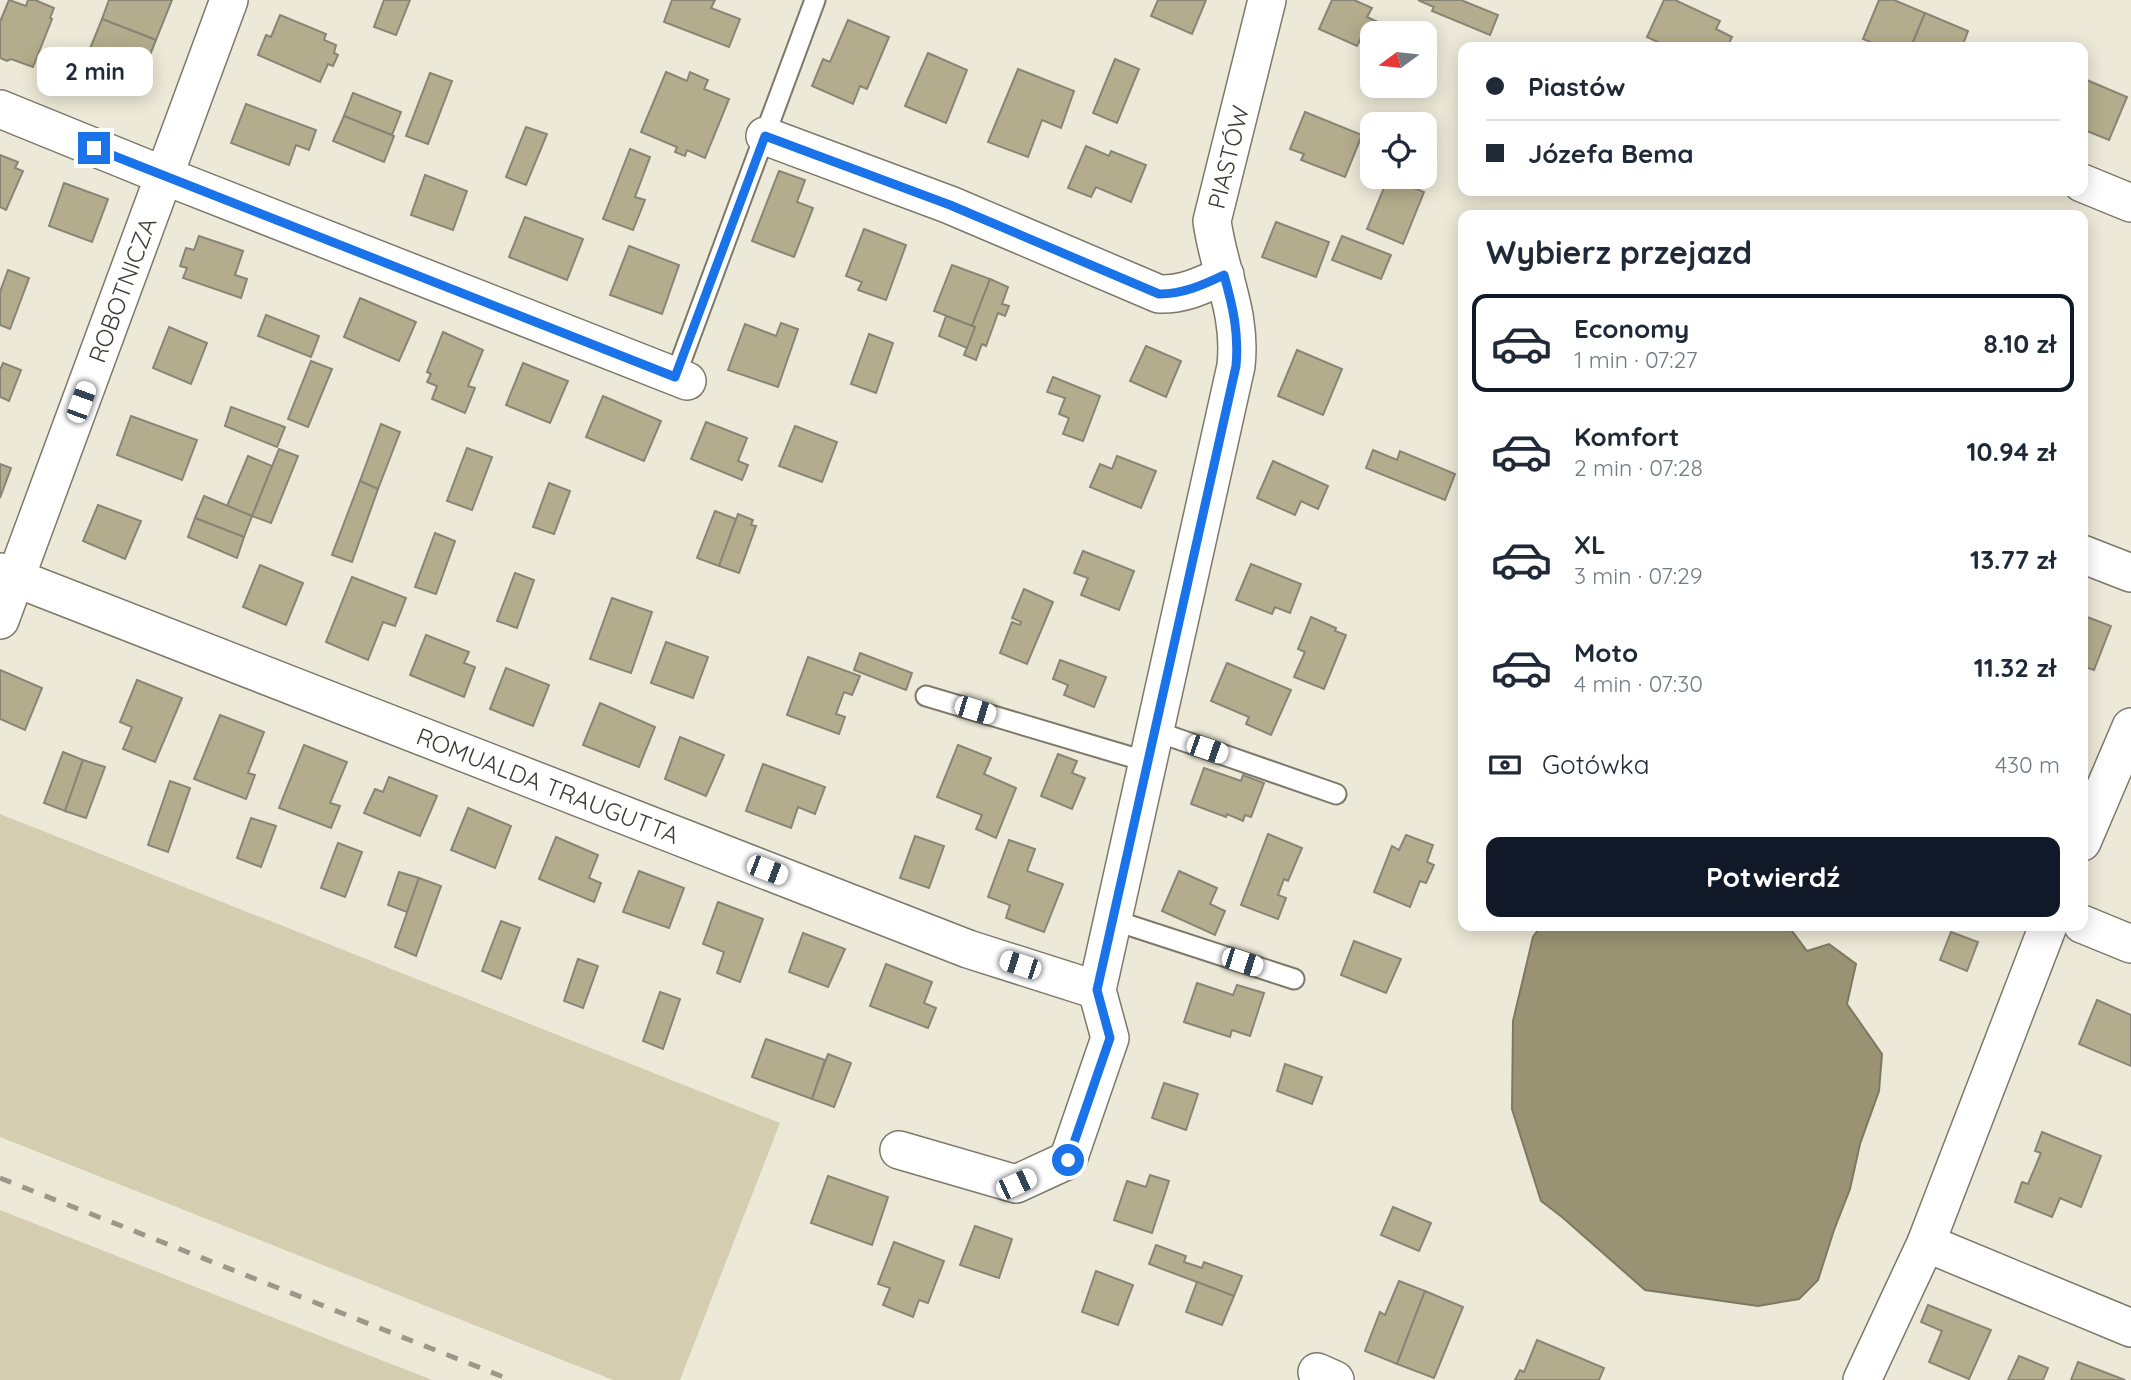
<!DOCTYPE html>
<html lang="pl">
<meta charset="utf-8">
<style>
:root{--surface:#fff;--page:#f2f2f3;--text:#1f2937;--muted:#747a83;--line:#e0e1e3;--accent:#111827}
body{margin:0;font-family:Quicksand,sans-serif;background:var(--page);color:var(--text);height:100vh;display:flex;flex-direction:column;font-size:26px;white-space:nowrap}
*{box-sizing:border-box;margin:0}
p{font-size:23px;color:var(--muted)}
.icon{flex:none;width:38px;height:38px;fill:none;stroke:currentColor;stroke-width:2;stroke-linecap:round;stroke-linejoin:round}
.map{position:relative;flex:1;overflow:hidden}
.drawer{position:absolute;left:1458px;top:210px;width:630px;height:721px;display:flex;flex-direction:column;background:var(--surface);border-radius:14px;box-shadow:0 4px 18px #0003}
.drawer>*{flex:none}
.top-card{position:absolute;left:1458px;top:42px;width:630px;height:154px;border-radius:14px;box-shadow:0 4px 18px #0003;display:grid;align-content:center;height:154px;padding:0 28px;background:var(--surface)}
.needle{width:46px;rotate:255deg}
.buttons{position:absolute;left:1360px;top:21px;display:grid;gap:14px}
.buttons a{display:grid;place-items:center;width:77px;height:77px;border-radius:14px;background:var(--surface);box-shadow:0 4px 18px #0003;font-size:35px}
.end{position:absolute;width:32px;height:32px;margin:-16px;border:9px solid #1a73e8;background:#fff;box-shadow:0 0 0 4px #fff}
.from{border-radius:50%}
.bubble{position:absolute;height:49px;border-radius:14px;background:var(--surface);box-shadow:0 4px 18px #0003;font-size:23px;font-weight:700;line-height:49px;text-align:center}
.car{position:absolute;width:21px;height:42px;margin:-21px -10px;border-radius:9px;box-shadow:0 0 5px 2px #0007;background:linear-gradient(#fff 24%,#345 0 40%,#fff 0 76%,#345 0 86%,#fff 0)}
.top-card b{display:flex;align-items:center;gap:24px;height:66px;font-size:26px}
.top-card b+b{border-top:2px solid var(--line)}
.top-card i{width:18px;height:18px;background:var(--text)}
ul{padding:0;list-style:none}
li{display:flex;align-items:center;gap:21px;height:98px;margin:0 14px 10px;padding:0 14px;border:4px solid transparent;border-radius:14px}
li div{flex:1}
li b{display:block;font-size:26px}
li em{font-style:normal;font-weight:700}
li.selected{border-color:var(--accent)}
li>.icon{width:63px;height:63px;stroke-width:1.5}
h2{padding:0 28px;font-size:32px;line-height:84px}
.pay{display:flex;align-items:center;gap:18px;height:77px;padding:0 28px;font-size:26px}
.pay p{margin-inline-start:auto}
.primary-button{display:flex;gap:14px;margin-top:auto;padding:14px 28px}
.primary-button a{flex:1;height:80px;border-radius:14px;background:var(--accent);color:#fff;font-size:28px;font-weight:700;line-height:80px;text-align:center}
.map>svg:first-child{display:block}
.green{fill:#d4cdb0}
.water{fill:#999273;stroke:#7d7860;stroke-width:2}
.building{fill:#b4ad8d;stroke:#888576;stroke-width:2}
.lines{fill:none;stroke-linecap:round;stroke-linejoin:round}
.service-casing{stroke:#7d796a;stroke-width:23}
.minor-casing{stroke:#7d796a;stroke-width:40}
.service{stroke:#fff;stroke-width:19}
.minor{stroke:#fff;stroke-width:37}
.rail{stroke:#9b988b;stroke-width:5;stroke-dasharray:12 12;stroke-linecap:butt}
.route{stroke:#1a73e8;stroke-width:9}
.labels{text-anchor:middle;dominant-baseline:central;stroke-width:5;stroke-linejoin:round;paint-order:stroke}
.street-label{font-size:24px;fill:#3d3b34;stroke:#fff}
</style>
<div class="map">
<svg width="2131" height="1380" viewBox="0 0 2131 1380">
<rect width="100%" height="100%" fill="#ede9d8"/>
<!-- green -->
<g class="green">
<path d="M0,814L780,1123L680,1380H613L0,1137Z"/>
<path d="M0,1210L432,1380H0Z"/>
</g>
<!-- water -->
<path class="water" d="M1541,926H1786L1792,931L1807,951L1829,944L1856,964L1847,1004L1882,1054L1879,1091L1860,1144L1850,1189L1834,1230L1818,1280L1799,1299L1758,1306L1645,1290L1562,1217L1541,1201L1512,1109L1513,1021L1533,937Z"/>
<!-- building -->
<g class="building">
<path d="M9,0L26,6L28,0H35L54,8L50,18L52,19L33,67L11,59L7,61L0,58V22Z"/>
<path d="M109,0H172L156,40L102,19Z"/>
<path d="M384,0H410L396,35L374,27Z"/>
<path d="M672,0H715L711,8L740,19L729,47L664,22Z"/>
<path d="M1158,0H1206L1192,34L1151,16Z"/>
<path d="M1332,0H1354L1372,8L1367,17L1380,23L1374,33H1372V36L1364,32L1357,46L1319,29Z"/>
<path d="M1418,0H1461L1498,15L1490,35L1432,11L1434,7Z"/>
<path d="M1664,0H1675L1720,21L1716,29L1732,37L1727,47H1668L1647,37Z"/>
<path d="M1879,0H1894L1925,13L1911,47H1882L1863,39Z"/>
<path d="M1925,13L1968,31L1962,47H1911Z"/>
<path d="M280,15L326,34L324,40L336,45L334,53L338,55L333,66L328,64L320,82L258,55L266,35L271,37Z"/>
<path d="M102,19L156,40L141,77L87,56Z"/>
<path d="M848,20L889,37L867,89L860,86L853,104L812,86L823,59L830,62Z"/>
<path d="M928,53L967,70L946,123L905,106Z"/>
<path d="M1115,59L1139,69L1117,123L1093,113Z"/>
<path d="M1018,69L1074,91L1061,128L1042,120L1028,157L988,142Z"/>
<path d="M666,72L687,81L690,72L708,80L704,89L729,99L705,158L687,150L685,156L675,152L677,147L641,132Z"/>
<path d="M430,73L452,81L428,144L406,136Z"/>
<path d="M2082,78L2127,97L2109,140L2082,129Z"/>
<path d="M353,93L401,112L392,135L344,116Z"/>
<path d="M246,104L316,130L309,150L296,145L289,165L231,143Z"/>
<path d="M1305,112L1362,135L1345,177L1301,160L1304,154L1290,149Z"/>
<path d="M344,116L394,136L384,162L333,141Z"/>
<path d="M526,127L547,134L526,185L506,177Z"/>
<path d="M1086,146L1109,156L1111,151L1146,165L1131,202L1096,187L1091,197L1068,188Z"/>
<path d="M630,149L650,157L635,197L645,200L633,230L603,219Z"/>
<path d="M0,155L18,162L15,168L23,171L6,210L0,207Z"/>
<path d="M779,171L805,180L797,202L813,208L794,257L752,241Z"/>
<path d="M425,175L467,191L453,230L411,215Z"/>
<path d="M1388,178L1424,192L1403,244L1367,229Z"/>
<path d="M64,183L108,199L92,242L49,226Z"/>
<path d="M525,217L583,239L567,280L509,257Z"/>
<path d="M1276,222L1329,242L1316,277L1262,257Z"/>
<path d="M864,229L906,245L886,300L858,290L862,282L846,276Z"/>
<path d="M199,236L243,251L235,275L247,279L241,298L183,278L187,268L180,266L186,248L194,250Z"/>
<path d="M1342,236L1391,255L1381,279L1332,260Z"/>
<path d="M629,246L679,265L662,314L610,295Z"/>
<path d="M952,265L990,279L972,326L934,311Z"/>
<path d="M8,270L29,278L10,329L0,325V292Z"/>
<path d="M990,279L1008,287L1002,304L1009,306L1005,316L998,313L986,346L982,344L976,360L964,355L975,327L972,326Z"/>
<path d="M360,298L416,322L399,361L344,337Z"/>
<path d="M266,315L319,336L311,357L258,336Z"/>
<path d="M946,316L975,327L967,348L939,336Z"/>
<path d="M781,323L798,329L778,387L728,370L745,324L776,336Z"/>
<path d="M169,327L207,343L191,384L153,368Z"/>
<path d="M443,332L483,350L468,386L475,388L465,413L432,399L437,386L427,382L431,374L427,372Z"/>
<path d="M869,334L893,343L876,393L851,384Z"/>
<path d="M1146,346L1181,361L1166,397L1130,381Z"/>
<path d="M1297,350L1342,369L1323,415L1278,396Z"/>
<path d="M311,361L332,369L308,427L288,419Z"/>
<path d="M3,363L21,370L9,401L0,397V370Z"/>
<path d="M523,363L568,381L550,423L506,405Z"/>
<path d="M1053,377L1100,396L1083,441L1063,434L1069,418L1059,414L1065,398L1047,392Z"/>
<path d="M603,396L661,421L644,461L586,437Z"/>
<path d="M231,407L285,427L277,447L225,426Z"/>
<path d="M131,416L197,440L182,480L117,455Z"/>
<path d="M706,422L747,438L738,461L748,465L742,480L691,459Z"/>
<path d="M381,424L400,432L378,489L360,481Z"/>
<path d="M795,426L837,442L822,482L779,466Z"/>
<path d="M467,448L492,457L472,510L447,501Z"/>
<path d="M279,449L298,456L271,523L252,516Z"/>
<path d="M1373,450L1397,460L1400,451L1455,474L1445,500L1366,468Z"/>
<path d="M248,456L272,466L252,516L227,506Z"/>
<path d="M1117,456L1156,471L1141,508L1090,487L1100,464L1112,469Z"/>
<path d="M1273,461L1328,486L1318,509L1301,501L1295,515L1257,498Z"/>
<path d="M0,464L11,468L0,498Z"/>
<path d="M360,481L378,489L352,562L332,555Z"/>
<path d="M549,483L570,491L554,534L533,527Z"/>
<path d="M204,496L252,516L244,537L195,518Z"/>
<path d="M98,505L141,521L125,559L83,541Z"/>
<path d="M715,511L736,519L719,566L697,558Z"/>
<path d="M738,514L753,520L751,525L756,526L739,573L719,566Z"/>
<path d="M195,518L244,537L237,558L188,537Z"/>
<path d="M435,533L455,541L436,594L415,587Z"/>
<path d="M1083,551L1134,571L1119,610L1081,595L1088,578L1074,573Z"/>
<path d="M1251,564L1301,584L1290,613L1275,607L1272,614L1236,600Z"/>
<path d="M260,565L303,583L286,625L243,607Z"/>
<path d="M515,573L534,580L517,628L497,621Z"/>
<path d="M352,577L406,598L395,626L383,622L368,660L326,642Z"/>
<path d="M1024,589L1053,602L1027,664L1000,653L1012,622L1020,625L1021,622L1012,618Z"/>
<path d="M612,598L652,612L631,673L590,659Z"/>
<path d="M2082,615L2111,626L2094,670L2082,666Z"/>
<path d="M1311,617L1336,628L1335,631L1346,635L1324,689L1294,677L1305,652L1298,649Z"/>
<path d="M426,635L469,652L464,663L475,667L464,697L410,675Z"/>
<path d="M666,642L708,657L693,698L651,683Z"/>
<path d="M860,653L912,673L906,690L854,670Z"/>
<path d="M808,657L860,676L852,695L844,692L836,714L845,717L839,734L787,715Z"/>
<path d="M1060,660L1106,677L1094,707L1064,695L1068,685L1053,679Z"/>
<path d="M1227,663L1291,690L1271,735L1246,724L1249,717L1211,701Z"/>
<path d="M506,668L549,685L533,726L490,709Z"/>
<path d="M0,670L42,688L25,730L0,719Z"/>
<path d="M137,680L182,698L155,762L123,749L132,727L120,722Z"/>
<path d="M600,703L655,727L639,767L583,745Z"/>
<path d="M220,715L264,732L248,773L255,775L246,799L194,779Z"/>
<path d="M680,737L724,755L706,796L665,779Z"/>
<path d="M304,745L347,762L330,803L340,806L331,828L279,808Z"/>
<path d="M958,745L991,758L984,774L1016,788L996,838L976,829L982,815L937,797Z"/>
<path d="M63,752L83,760L65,811L44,803Z"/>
<path d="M1058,754L1077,761L1072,773L1085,778L1072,809L1041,796Z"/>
<path d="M83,760L105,767L86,818L65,811Z"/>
<path d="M763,764L825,787L815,814L798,807L791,828L746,811Z"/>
<path d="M1204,768L1241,781L1243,775L1264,783L1251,817L1245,815L1243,821L1227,814L1226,817L1191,804Z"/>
<path d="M389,777L437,796L420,836L364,813L375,789L383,792Z"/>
<path d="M170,781L190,788L168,852L148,845Z"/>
<path d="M468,808L511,826L495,868L451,850Z"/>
<path d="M251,818L276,826L261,867L237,858Z"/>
<path d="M1268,834L1302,848L1288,881L1284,879L1278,895L1286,898L1278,919L1241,905Z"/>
<path d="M1406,835L1433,845L1427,862L1434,865L1426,883L1420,881L1410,907L1374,892L1392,846L1399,850Z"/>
<path d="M915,836L944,846L929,888L900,878Z"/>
<path d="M556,837L598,855L589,878L601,883L594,902L539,879Z"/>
<path d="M1009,840L1035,849L1027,871L1063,884L1044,932L1006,918L1010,905L988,897Z"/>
<path d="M338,843L362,852L345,897L321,888Z"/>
<path d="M639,871L684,888L669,928L623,912Z"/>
<path d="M1179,871L1217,888L1210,904L1225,911L1215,935L1162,911Z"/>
<path d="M399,872L419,878L407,912L388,905Z"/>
<path d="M419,878L441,886L416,956L395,947Z"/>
<path d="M718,902L763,919L740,982L717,973L724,952L703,944Z"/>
<path d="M501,921L520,928L501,979L482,971Z"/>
<path d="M1951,932L1978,942L1967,971L1940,960Z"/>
<path d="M803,933L845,949L828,987L789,972Z"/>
<path d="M1354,941L1401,959L1386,993L1341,975Z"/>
<path d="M578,959L598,966L583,1008L564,1001Z"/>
<path d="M886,964L932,982L924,1003L936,1008L928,1028L870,1006Z"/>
<path d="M1197,983L1233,995L1237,985L1264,993L1250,1036L1232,1030L1230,1037L1184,1022Z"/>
<path d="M660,992L680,999L663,1049L643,1041Z"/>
<path d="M2097,1000L2131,1015V1066L2079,1044Z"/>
<path d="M766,1039L825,1060L812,1099L752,1077Z"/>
<path d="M828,1054L851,1063L834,1107L812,1099Z"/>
<path d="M1285,1064L1322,1077L1312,1104L1277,1091Z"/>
<path d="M1164,1083L1198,1094L1186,1130L1152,1118Z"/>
<path d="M2042,1132L2101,1156L2081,1207L2060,1198L2052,1217L2015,1202L2022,1182L2028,1184L2041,1153L2035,1151Z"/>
<path d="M1150,1175L1169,1181L1152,1233L1114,1220L1127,1181L1146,1187Z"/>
<path d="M828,1176L888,1197L872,1245L811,1223Z"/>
<path d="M1393,1207L1431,1223L1419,1251L1381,1235Z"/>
<path d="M975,1226L1012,1239L999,1278L960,1265Z"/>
<path d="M894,1242L944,1261L928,1303L919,1300L913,1317L883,1305L890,1288L878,1284Z"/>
<path d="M1156,1245L1186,1256L1184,1262L1202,1268L1204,1262L1242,1276L1234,1296L1149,1264Z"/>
<path d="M1096,1271L1133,1285L1118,1325L1082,1312Z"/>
<path d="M1399,1281L1425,1291L1397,1364L1365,1351L1380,1312L1385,1315Z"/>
<path d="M1197,1282L1234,1296L1222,1325L1186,1312Z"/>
<path d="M1425,1291L1463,1307L1434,1378L1397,1364Z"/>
<path d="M1928,1305L1991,1330L1969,1379L1929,1362L1942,1331L1921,1322Z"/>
<path d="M1537,1340L1604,1368L1599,1380H1515L1520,1370L1524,1372Z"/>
<path d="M2019,1356L2048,1368L2043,1380H2008Z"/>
<path d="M2078,1362L2125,1380H2071Z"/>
</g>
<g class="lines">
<!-- service casing -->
<g class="service-casing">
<g id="service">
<path d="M675,377L815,0"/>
<path d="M926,696L1148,762"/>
<path d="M1155,731L1336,794"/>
<path d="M1113,920L1294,979"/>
</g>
</g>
<!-- minor casing -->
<g class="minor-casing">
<g id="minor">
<path d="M0,109L165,176L687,381"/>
<path d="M765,136L950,205L1159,294C1183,295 1203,285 1225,275"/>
<path d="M2082,183L2131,203"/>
<path d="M2082,554L2131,573"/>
<path id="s1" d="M0,572L968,949L1097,990"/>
<path id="s2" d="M0,620L229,0"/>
<path d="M2082,842L2131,727"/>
<path d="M2082,924L2131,944"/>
<path id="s3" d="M899,1150L1016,1184L1068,1160L1110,1038L1097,990L1236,366C1242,311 1219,273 1212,221L1267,0"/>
<path d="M1926,1243L2131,1328"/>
<path d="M1317,1372L1335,1380"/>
<path d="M1862,1380L1926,1243L2048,926"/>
</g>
</g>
<!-- service -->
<use href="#service" class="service"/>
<!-- minor -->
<use href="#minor" class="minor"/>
<!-- rail -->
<path class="rail" d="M0,1178L511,1380"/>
</g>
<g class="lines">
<!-- route -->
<path class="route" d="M94,148L675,377L765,136L950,205L1159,294C1183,294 1203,285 1224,275C1233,307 1239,333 1236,366L1097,990L1110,1038L1068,1160"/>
</g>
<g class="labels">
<!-- street labels -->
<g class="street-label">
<text stroke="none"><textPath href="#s3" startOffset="1211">PIASTÓW</textPath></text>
<text stroke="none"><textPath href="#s2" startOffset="352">ROBOTNICZA</textPath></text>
<text stroke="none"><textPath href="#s1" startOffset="588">ROMUALDA TRAUGUTTA</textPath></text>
</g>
</g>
</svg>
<div class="buttons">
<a><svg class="needle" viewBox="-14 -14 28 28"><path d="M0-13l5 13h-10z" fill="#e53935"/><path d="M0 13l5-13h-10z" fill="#747a83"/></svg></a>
<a><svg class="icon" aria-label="locate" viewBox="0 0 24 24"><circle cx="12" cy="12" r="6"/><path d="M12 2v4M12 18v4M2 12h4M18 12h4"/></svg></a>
</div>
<i class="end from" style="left:1068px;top:1160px"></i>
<i class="end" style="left:94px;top:148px"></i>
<div class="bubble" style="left:37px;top:47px;width:116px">2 min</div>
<i class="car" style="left:81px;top:402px;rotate:20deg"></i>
<i class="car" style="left:975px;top:710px;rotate:107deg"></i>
<i class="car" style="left:1207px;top:749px;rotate:109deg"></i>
<i class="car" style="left:767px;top:870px;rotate:111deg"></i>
<i class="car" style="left:1242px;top:962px;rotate:108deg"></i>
<i class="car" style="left:1020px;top:965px;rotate:288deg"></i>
<i class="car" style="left:1016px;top:1184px;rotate:65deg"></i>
<div class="top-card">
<b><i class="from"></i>Piastów</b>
<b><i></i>Józefa Bema</b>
</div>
<section class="drawer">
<h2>Wybierz przejazd</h2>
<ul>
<li class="selected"><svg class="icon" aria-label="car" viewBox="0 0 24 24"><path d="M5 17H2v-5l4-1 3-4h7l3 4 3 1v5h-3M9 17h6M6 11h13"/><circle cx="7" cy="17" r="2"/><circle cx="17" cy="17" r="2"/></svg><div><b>Economy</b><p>1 min · 07:27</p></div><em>8.10 zł</em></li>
<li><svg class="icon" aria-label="car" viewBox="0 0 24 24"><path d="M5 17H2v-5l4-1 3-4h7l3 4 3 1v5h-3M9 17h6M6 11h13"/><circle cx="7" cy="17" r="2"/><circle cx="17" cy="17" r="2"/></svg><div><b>Komfort</b><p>2 min · 07:28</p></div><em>10.94 zł</em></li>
<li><svg class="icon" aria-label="car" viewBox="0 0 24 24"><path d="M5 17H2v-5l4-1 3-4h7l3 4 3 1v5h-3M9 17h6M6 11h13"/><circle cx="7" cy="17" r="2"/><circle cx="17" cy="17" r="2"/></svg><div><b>XL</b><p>3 min · 07:29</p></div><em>13.77 zł</em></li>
<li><svg class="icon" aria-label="car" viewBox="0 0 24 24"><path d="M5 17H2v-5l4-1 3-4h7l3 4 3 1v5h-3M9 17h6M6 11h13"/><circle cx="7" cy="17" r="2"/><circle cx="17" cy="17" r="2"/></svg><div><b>Moto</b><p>4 min · 07:30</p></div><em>11.32 zł</em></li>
</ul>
<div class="pay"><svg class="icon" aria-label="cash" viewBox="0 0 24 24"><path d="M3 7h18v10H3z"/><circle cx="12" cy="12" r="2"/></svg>Gotówka<p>430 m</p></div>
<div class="primary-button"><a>Potwierdź</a></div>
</section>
</div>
